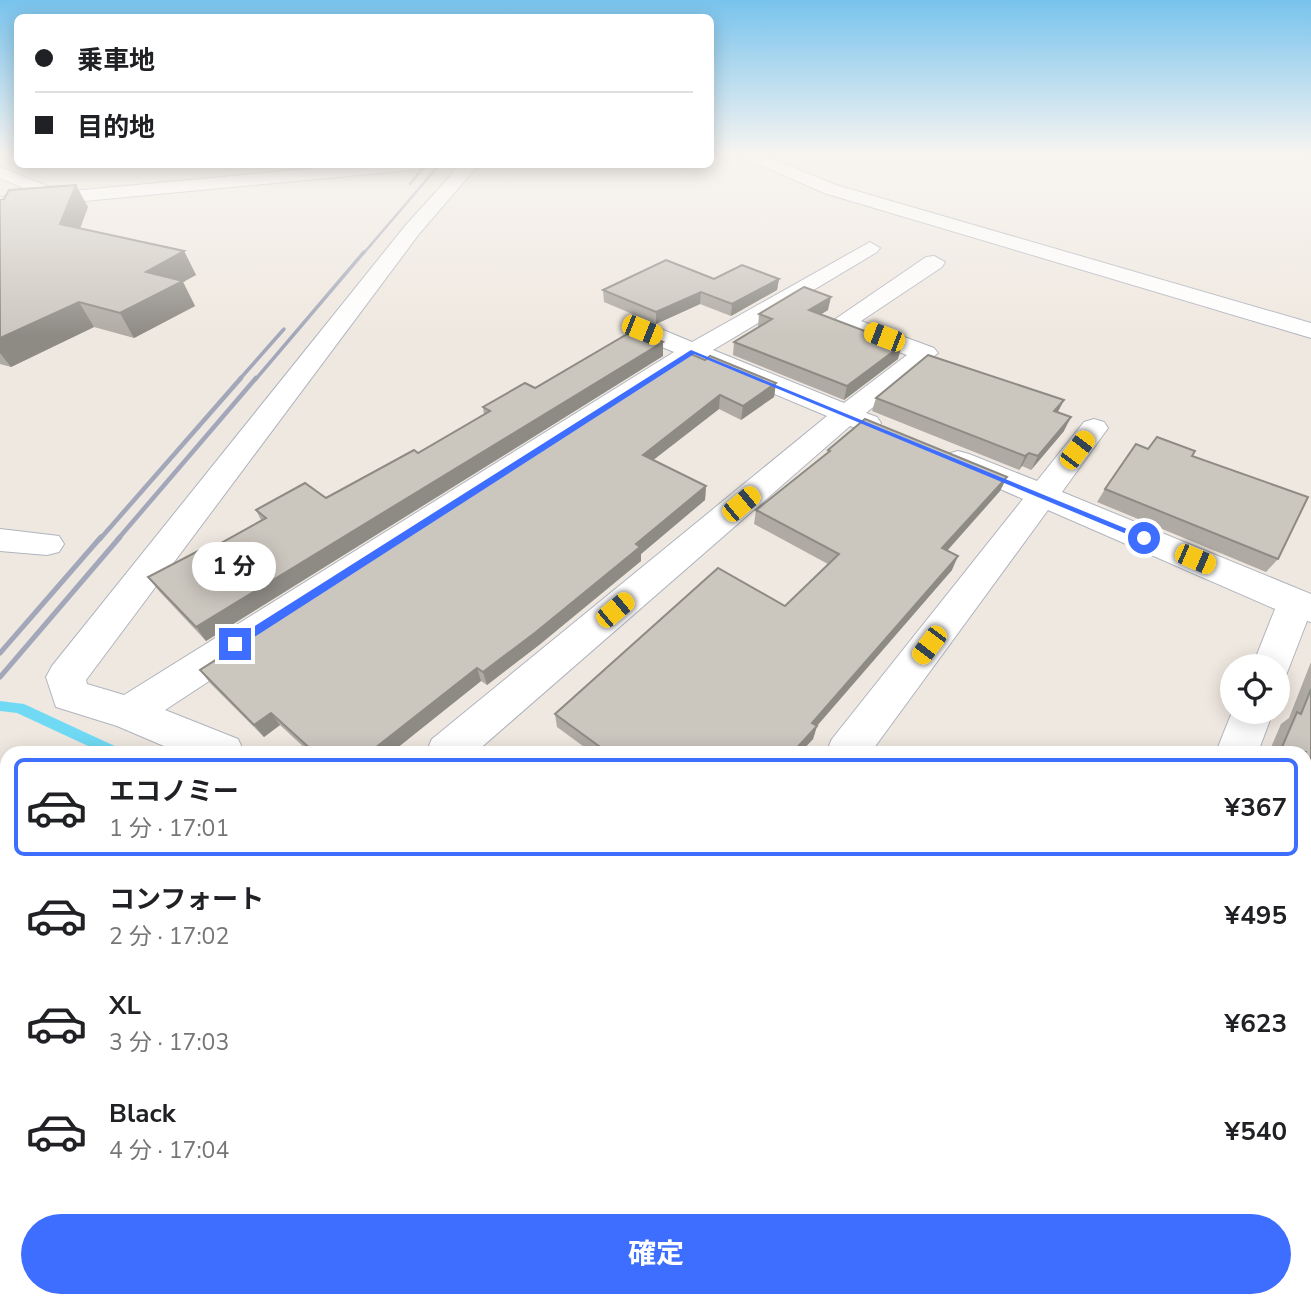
<!DOCTYPE html>
<html lang="ja">
<meta charset="utf-8">
<style>
:root{--surface:#fff;--page:#f6f6f6;--text:#202124;--muted:#757577;--line:#e0e0e0;--accent:#3e6eff}
body{margin:0;font-family:"Nunito Sans","Noto Sans JP",sans-serif;background:var(--page);color:var(--text);height:100vh;display:flex;flex-direction:column;font-size:26px;white-space:nowrap}
*{box-sizing:border-box;margin:0}
p{font-size:23px;color:var(--muted)}
.icon{flex:none;width:38px;height:38px;fill:none;stroke:currentColor;stroke-width:2;stroke-linecap:round;stroke-linejoin:round}
.map{position:relative;flex:1;overflow:hidden}
.drawer{position:absolute;left:0px;top:746px;width:1312px;height:562px;display:flex;flex-direction:column;background:var(--surface);border-radius:21px 21px 0 0;box-shadow:0 4px 18px #0003}
.drawer>*{flex:none}
.hud{position:absolute;left:14px;top:14px;width:700px;height:154px;border-radius:10px;box-shadow:0 4px 18px #0003;display:grid;align-content:center;height:154px;padding:0 21px;background:var(--surface)}
.tools{position:absolute;left:1220px;top:654px;display:grid;gap:14px}
.tools a{display:grid;place-items:center;width:70px;height:70px;border-radius:50%;background:var(--surface);box-shadow:0 4px 18px #0003;font-size:35px}
.end{position:absolute;width:32px;height:32px;margin:-16px;border:9px solid #3e6eff;background:#fff;box-shadow:0 0 0 4px #fff}
.from{border-radius:50%}
.bubble{position:absolute;height:49px;border-radius:24px;background:var(--surface);box-shadow:0 4px 18px #0003;font-size:23px;font-weight:700;line-height:49px;text-align:center}
.car{position:absolute;width:21px;height:42px;margin:-21px -10px;border-radius:9px;box-shadow:0 0 5px 2px #0007;background:linear-gradient(#f5c518 24%,#345 0 40%,#f5c518 0 76%,#345 0 86%,#f5c518 0)}
.hud b{display:flex;align-items:center;gap:24px;height:66px;font-size:26px}
.hud b+b{border-top:2px solid var(--line)}
.hud i{width:18px;height:18px;background:var(--text)}
ul{padding:12px 0 0;list-style:none}
li{display:flex;align-items:center;gap:21px;height:98px;margin:0 14px 10px;padding:0 7px;border:4px solid transparent;border-radius:10px}
li div{flex:1}
li b{display:block;font-size:26px}
li em{font-style:normal;font-weight:700}
li.selected{border-color:var(--accent)}
li>.icon{width:63px;height:63px;stroke-width:1.5}
.cta{display:flex;gap:14px;margin-top:auto;padding:14px 21px}
.cta a{flex:1;height:80px;border-radius:42px;background:var(--accent);color:#fff;font-size:28px;font-weight:700;line-height:80px;text-align:center}
.map>svg:first-child{display:block}
.lines{fill:none;stroke-linecap:round;stroke-linejoin:round}
.stream{fill:#70daf5;fill-rule:evenodd}
.minor-casing{stroke:#b0b4be;stroke-width:2}
.minor{fill:#fff;fill-rule:evenodd}
.rail-far3{stroke:#a2a7b9;stroke-width:2.5}
.rail-far2{stroke:#a2a7b9;stroke-width:3.5}
.rail-far1{stroke:#a2a7b9;stroke-width:4.5}
.rail{stroke:#a2a7b9;stroke-width:5}
.wall{fill:#afaaa3}
.shaded-wall{fill:#8e8b85}
.building{fill:#cbc6be;stroke:#8e8b85;stroke-width:2}
.route{fill:#3e6eff}
</style>
<div class="map">
<svg width="1311" height="1307" viewBox="0 0 1311 1307">
<rect width="100%" height="100%" fill="#efe8e0"/>
<g class="lines">
<!-- stream -->
<g class="stream">
<path d="M0,701L24,704L119,748L121,752H101L17,713L0,711Z"/>
<path d="M1233,1300H1263L1266,1307H1235Z"/>
</g>
<!-- minor casing -->
<g class="minor-casing">
<g id="minor">
<path d="M734,153H757L836,185L1311,323V338L824,193Z"/>
<path d="M360,164H430L422,169L0,209V197L38,194L0,178V167L62,192Z"/>
<path d="M461,164H479L419,234L86,680L87,684L124,695L674,352L633,335L630,330L633,325H651L692,342L870,242L880,248L877,252L713,350L844,403L907,355L834,327L831,322L926,257L934,256L945,262L942,267L861,321L934,348L938,353L866,413L877,417L881,423L877,429L867,432L850,426L476,752H426L432,739L827,416L696,361L165,710L238,739L244,752H178L117,726L56,707L46,677L52,666L405,226Z"/>
<path d="M1094,419L1104,422L1108,428L1062,492L1311,594V622L1307,621L1285,678L1278,680V667H1252L1275,609L1048,510L871,752H826L832,739L1023,499L947,466L943,460L947,454L958,451L969,454L1037,481L1084,422Z"/>
<path d="M0,529L59,536L64,544L59,552L47,555L0,551Z"/>
<path d="M1232,712H1273L1258,752H1216Z"/>
<path d="M0,792L7,795V844L0,842Z"/>
<path d="M1306,1236L1311,1238V1305L1300,1300H1306Z"/>
<path d="M344,1300H414L416,1307H347Z"/>
</g>
</g>
<!-- minor -->
<use href="#minor" class="minor"/>
<!-- rail-far3 -->
<g class="rail-far3">
<path d="M410,184L426,164"/>
<path d="M363,254L440,164"/>
</g>
<!-- rail-far2 -->
<g class="rail-far2">
<path d="M239,380L284,329"/>
<path d="M255,380L364,252"/>
</g>
<!-- rail-far1 -->
<g class="rail-far1">
<path d="M100,539L241,378"/>
<path d="M118,539L256,378"/>
</g>
<!-- rail -->
<g class="rail">
<path d="M0,653L101,537"/>
<path d="M0,677L120,537"/>
</g>
</g>
<!-- wall -->
<g class="wall">
<path d="M0,200L88,207L80,229L184,251L196,275L183,282L195,306L134,338L94,327L11,367L0,364Z"/>
<path d="M714,279H779L777,290L731,316L700,304L656,324L604,302L603,290Z"/>
<path d="M828,310L821,314L898,359L844,400L733,355L734,342L758,327L759,314Z"/>
<path d="M663,356L206,641L159,591L148,577L203,553L261,520L256,510L326,498L418,453L484,415L483,407L535,388Z"/>
<path d="M705,360L776,383L774,397L741,420L719,409L653,460L706,486L705,500L641,554V561L539,645L487,685L481,681L392,752H309L280,725L264,737L210,683L200,670Z"/>
<path d="M876,398L1064,400L1058,412L1064,431L1031,470L1022,466L1019,470L872,411Z"/>
<path d="M1148,449L1192,456L1278,559L1266,572L1097,502L1105,489Z"/>
<path d="M828,450L1007,477L1000,491L947,551L952,570L817,726L813,739L801,752H591L557,727L555,714L785,606L828,564L754,524L756,510L827,453Z"/>
<path d="M1311,662V956L1306,953V752H1269L1281,724L1289,718Z"/>
<path d="M1306,1048L1311,1052V1209L1306,1205Z"/>
<path d="M801,1300H939L936,1307H798Z"/>
</g>
<!-- shaded-wall -->
<g class="shaded-wall">
<path d="M76,185L88,207L73,247L60,224Z"/>
<path d="M184,251L196,275L183,282L195,306L134,338L120,313L146,272Z"/>
<path d="M779,279L777,290L731,316L732,304Z"/>
<path d="M701,292L700,304L656,324V312Z"/>
<path d="M831,297L828,310L807,323L809,310Z"/>
<path d="M79,302L94,327L11,367L0,353V338Z"/>
<path d="M663,342V356L206,641L196,627Z"/>
<path d="M902,345L898,359L844,400L847,386Z"/>
<path d="M776,383L774,397L741,420L743,406Z"/>
<path d="M720,395L719,409L643,468V455Z"/>
<path d="M1064,400L1057,413L1054,411Z"/>
<path d="M1071,417L1064,431L1031,470L1038,456Z"/>
<path d="M1029,453L1022,466L1019,470L1025,456Z"/>
<path d="M1007,477L1000,491L936,563L942,548Z"/>
<path d="M706,486L705,500L641,554V561L539,645L487,685L483,672Z"/>
<path d="M958,556L952,570L808,736L812,723Z"/>
<path d="M477,668L481,681L392,752H370Z"/>
<path d="M271,713L280,725L264,737L254,725Z"/>
<path d="M817,726L813,739L801,752H793Z"/>
</g>
<!-- building -->
<g class="building">
<path d="M76,185L60,224L184,251L146,272L183,281L120,313L79,302L0,338V200L4,199L9,190Z"/>
<path d="M666,260L714,279L742,265L779,279L732,304L701,292L656,312L603,290Z"/>
<path d="M804,287L831,297L809,310L902,345L847,386L734,342L772,319L759,314Z"/>
<path d="M634,330L663,342L196,627L148,577L200,550L203,553L266,518L256,510L305,483L326,498L414,450L418,453L490,411L483,407L525,383L535,388Z"/>
<path d="M691,354L705,360L710,356L776,383L743,406L720,395L643,455L706,486L636,544L640,547L536,632L483,672L477,668L370,752H314L271,713L254,725L200,670Z"/>
<path d="M928,355L1064,400L1054,411L1071,417L1038,456L1029,453L1025,456L876,398Z"/>
<path d="M865,419L1007,477L942,548L958,556L812,723L817,726L793,752H607L555,714L718,568L785,606L839,554L756,510L830,451L828,450Z"/>
<path d="M1157,437L1195,451L1192,456L1308,497L1278,559L1105,489L1136,444L1148,449Z"/>
<path d="M1311,689V935L1306,932V752H1292L1282,747L1297,712L1301,714Z"/>
<path d="M1306,1048L1311,1052V1184L1306,1180Z"/>
<path d="M810,1300H939L936,1307H807Z"/>
</g>
<!-- sky -->
<linearGradient id="sky" x2="0" y2="1"><stop stop-color="#78c3ed"/><stop offset="0.46" stop-color="#f8f5f1"/><stop offset="1" stop-color="#f8f5f1" stop-opacity="0"/></linearGradient>
<rect width="1311" height="336" fill="url(#sky)"/>
<!-- route -->
<path class="route" d="M691,350L1149,538L1141,540L694,354L239,647H231V641Z"/>
</svg>
<div class="tools">
<a><svg class="icon" aria-label="locate" viewBox="0 0 24 24"><circle cx="12" cy="12" r="6"/><path d="M12 2v4M12 18v4M2 12h4M18 12h4"/></svg></a>
</div>
<i class="end from" style="left:1144px;top:538px"></i>
<i class="end" style="left:235px;top:644px"></i>
<div class="bubble" style="left:192px;top:542px;width:84px">1 分</div>
<i class="car" style="left:642px;top:330px;rotate:112deg"></i>
<i class="car" style="left:884px;top:337px;rotate:291deg"></i>
<i class="car" style="left:1077px;top:450px;rotate:37deg"></i>
<i class="car" style="left:741px;top:504px;rotate:50deg"></i>
<i class="car" style="left:1195px;top:559px;rotate:113deg"></i>
<i class="car" style="left:615px;top:610px;rotate:50deg"></i>
<i class="car" style="left:929px;top:645px;rotate:217deg"></i>
<div class="hud">
<b><i class="from"></i>乗車地</b>
<b><i></i>目的地</b>
</div>
<section class="drawer">
<ul>
<li class="selected"><svg class="icon" aria-label="car" viewBox="0 0 24 24"><path d="M5 17H2v-5l4-1 3-4h7l3 4 3 1v5h-3M9 17h6M6 11h13"/><circle cx="7" cy="17" r="2"/><circle cx="17" cy="17" r="2"/></svg><div><b>エコノミー</b><p>1 分 · 17:01</p></div><em>¥367</em></li>
<li><svg class="icon" aria-label="car" viewBox="0 0 24 24"><path d="M5 17H2v-5l4-1 3-4h7l3 4 3 1v5h-3M9 17h6M6 11h13"/><circle cx="7" cy="17" r="2"/><circle cx="17" cy="17" r="2"/></svg><div><b>コンフォート</b><p>2 分 · 17:02</p></div><em>¥495</em></li>
<li><svg class="icon" aria-label="car" viewBox="0 0 24 24"><path d="M5 17H2v-5l4-1 3-4h7l3 4 3 1v5h-3M9 17h6M6 11h13"/><circle cx="7" cy="17" r="2"/><circle cx="17" cy="17" r="2"/></svg><div><b>XL</b><p>3 分 · 17:03</p></div><em>¥623</em></li>
<li><svg class="icon" aria-label="car" viewBox="0 0 24 24"><path d="M5 17H2v-5l4-1 3-4h7l3 4 3 1v5h-3M9 17h6M6 11h13"/><circle cx="7" cy="17" r="2"/><circle cx="17" cy="17" r="2"/></svg><div><b>Black</b><p>4 分 · 17:04</p></div><em>¥540</em></li>
</ul>
<div class="cta"><a>確定</a></div>
</section>
</div>
